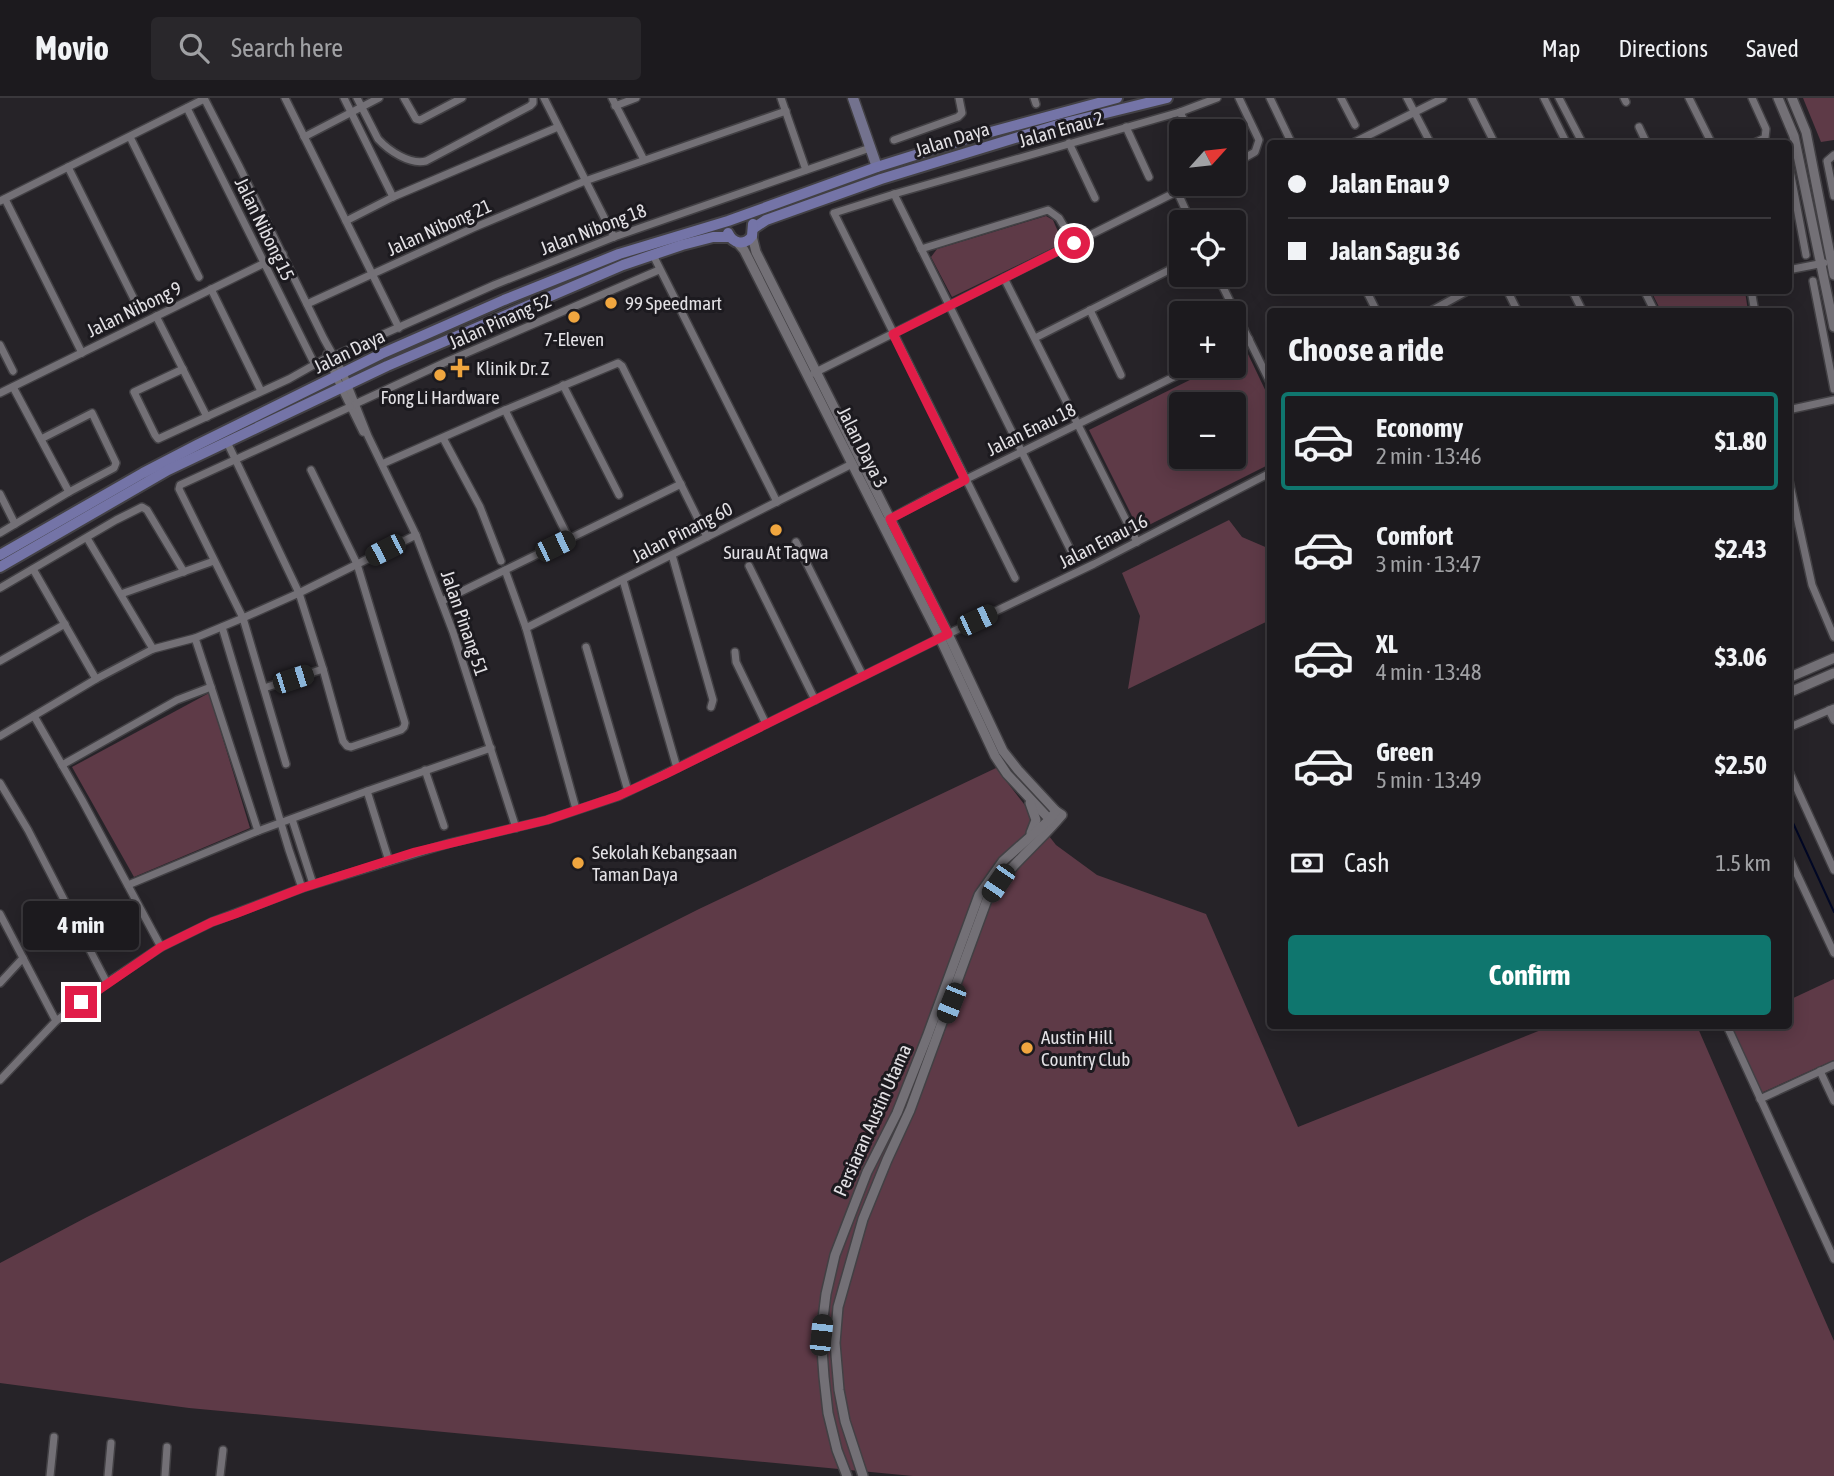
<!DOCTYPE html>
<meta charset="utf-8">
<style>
:root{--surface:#1c1a1e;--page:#29272b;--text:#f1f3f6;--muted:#a0a1a4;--line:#3a383c;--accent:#0f766e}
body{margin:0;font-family:"Asap Condensed",sans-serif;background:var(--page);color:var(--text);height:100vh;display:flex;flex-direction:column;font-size:26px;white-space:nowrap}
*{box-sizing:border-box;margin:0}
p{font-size:23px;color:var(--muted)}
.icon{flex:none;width:38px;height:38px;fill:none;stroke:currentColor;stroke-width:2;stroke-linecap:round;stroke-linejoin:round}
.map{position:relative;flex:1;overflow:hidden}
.details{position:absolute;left:1267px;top:210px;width:525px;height:721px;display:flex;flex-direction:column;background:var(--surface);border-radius:7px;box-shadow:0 4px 18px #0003,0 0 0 2px var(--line)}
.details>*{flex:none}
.guide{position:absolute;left:1267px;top:42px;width:525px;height:154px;border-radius:7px;box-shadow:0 4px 18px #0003,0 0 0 2px var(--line);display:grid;align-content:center;height:154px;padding:0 21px;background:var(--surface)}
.needle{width:46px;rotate:63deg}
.fabs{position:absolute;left:1169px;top:21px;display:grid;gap:14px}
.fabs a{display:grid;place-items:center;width:77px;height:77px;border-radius:7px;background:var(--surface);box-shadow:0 4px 18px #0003,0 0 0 2px var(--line);font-size:35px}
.end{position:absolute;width:32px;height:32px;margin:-16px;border:9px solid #e11d48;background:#fff;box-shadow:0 0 0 4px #fff}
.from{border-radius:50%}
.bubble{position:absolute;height:49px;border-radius:7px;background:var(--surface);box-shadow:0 4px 18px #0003,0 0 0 2px var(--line);font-size:23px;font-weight:700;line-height:49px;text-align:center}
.car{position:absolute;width:21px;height:42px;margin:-21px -10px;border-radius:9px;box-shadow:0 0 5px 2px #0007;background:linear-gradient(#222 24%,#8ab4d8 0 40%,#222 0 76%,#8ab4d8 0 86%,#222 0)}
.guide b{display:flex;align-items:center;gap:24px;height:66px;font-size:26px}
.guide b+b{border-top:2px solid var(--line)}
.guide i{width:18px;height:18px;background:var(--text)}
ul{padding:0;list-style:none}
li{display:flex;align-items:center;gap:21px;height:98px;margin:0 14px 10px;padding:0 7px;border:4px solid transparent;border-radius:7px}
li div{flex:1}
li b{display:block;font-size:26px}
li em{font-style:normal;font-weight:700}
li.on{border-color:var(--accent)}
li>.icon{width:63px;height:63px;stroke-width:1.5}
h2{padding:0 21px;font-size:32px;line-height:84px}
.pay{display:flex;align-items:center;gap:18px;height:77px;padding:0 21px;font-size:26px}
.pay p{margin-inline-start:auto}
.cta{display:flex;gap:14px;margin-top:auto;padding:14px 21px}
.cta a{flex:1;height:80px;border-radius:7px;background:var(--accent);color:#fff;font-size:28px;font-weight:700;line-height:80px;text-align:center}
header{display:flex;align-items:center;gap:42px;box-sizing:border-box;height:98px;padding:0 35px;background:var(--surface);border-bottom:2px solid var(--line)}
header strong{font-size:33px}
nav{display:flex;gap:38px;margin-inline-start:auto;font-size:24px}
.search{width:490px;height:63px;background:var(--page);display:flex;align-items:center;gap:18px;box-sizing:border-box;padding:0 24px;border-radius:7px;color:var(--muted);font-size:26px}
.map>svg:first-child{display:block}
.green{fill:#5e3a47;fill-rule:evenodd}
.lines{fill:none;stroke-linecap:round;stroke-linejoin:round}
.stream{stroke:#000724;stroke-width:2}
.minor-casing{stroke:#424044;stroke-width:10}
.tertiary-casing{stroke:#424044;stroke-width:12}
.secondary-casing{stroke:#424044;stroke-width:13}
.primary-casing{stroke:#424044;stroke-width:14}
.minor{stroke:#737076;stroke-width:7}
.tertiary{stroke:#737076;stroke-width:9}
.secondary{stroke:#73728e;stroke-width:10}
.primary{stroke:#7474a7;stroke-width:10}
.route{stroke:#e11d48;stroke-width:9}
.poi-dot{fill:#f0a63f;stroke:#1c1a1f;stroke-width:2.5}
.labels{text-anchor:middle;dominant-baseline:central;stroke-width:6;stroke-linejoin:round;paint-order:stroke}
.street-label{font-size:19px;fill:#e3e1e5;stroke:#1c1a1f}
.poi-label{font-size:19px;fill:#e3e1e5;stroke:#1c1a1f;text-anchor:start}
</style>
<header>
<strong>Movio</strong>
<div class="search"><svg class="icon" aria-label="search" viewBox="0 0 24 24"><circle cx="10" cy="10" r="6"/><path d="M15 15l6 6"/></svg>Search here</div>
<nav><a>Map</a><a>Directions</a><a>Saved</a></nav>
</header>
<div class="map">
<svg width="1834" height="1378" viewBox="0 0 1834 1378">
<rect width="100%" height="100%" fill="#262328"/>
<!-- green -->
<g class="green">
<path d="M1803,0H1834V42L1821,44Z"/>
<path d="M1046,118L1053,122L1062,143L1059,147L952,199L931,159L937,151Z"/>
<path d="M1651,193H1745L1748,213H1661Z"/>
<path d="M1247,254L1270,302V366L1139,432L1089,332L1218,268H1234V260ZM1234,306V359H1181V306Z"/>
<path d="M1229,422L1242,439L1270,451V522L1128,591L1140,518L1122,475Z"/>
<path d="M209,595L250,730L134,779L72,669Z"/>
<path d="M996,670L1056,747L1097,777L1206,816L1298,1029L1551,928H1697L1834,1243V1378H913L189,1310L0,1285V1165L87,1119L699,811Z"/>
<path d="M1834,881V962L1761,995L1731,928H1788L1789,902Z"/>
</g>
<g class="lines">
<!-- stream -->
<path class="stream" d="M1788,714L1834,814"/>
<!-- minor casing -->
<g class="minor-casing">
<g id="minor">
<path d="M204,0L239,68L324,241L343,275L368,338L416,437L453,534L516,730"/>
<path d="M285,0L399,230"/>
<path d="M344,0L393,99"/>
<path d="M357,0L378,41C389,53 410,67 426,63L530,8L533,5V0"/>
<path d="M404,0L416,21L420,22L462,0"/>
<path d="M544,0L614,139"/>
<path d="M612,0L644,62"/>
<path d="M781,0L806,72"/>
<path d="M1034,0L1036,6"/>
<path d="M1270,0L1292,46"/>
<path d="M1341,0L1355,27"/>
<path d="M1407,0L1431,46"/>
<path d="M1472,0L1495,46"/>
<path d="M1544,0L1567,46"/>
<path d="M1559,0L1583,46"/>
<path d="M1624,0L1626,4"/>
<path d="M1689,0L1712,46"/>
<path d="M1752,0L1766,31L1765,40L1752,46"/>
<path d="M615,8L636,0"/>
<path d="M187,10L315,267"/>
<path d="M1180,14L1189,33"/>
<path d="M1126,29L1149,79"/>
<path d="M1639,29L1647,46"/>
<path d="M130,39L199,179"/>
<path d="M304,39L379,0"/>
<path d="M894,42L958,19L962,15L959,0"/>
<path d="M1069,45L1095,100"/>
<path d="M1351,46L1443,0"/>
<path d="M1834,57L1827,63L1834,98"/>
<path d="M1788,62L1806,157"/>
<path d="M1234,66L1255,54L1259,42L1239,0"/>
<path d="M68,69L140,213"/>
<path d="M1177,93L1191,124"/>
<path d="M894,96L1071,453"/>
<path d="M5,101L82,255"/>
<path d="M0,103L204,1"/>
<path d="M346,123L393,99L558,29"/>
<path d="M921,151L1048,112L1059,120L1074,145"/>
<path d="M653,157L777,404"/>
<path d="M1788,172L1824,165"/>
<path d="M1217,177L1270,284"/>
<path d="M1004,180L1137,444"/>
<path d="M1813,183L1834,291"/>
<path d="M211,191L261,293"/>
<path d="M1366,192L1377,214"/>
<path d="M1507,192L1518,214"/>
<path d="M1572,192L1583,214"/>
<path d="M1644,192L1655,214"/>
<path d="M1751,192L1755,214"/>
<path d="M307,206L473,130L585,83L786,13"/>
<path d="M1090,212L1121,277"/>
<path d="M1429,214L1469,192"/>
<path d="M1216,215L1219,213"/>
<path d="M156,218L207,319"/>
<path d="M1181,233L1176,238L1181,252"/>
<path d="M1035,240L1181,166"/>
<path d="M0,247L13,273"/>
<path d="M1234,248L1249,241"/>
<path d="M327,256L336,279L363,334"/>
<path d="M334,258L494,187L614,139L870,50"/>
<path d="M183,271L134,294L155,337L158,341L289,281L328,259"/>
<path d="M814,275L1192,86"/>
<path d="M563,287L619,397"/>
<path d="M13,289L69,394"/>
<path d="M0,295L283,156"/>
<path d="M355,306L448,263L659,172"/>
<path d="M505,312L569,441"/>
<path d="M1788,312L1834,302"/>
<path d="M443,340L480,409L501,463"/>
<path d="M227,344L299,495L323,571L343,643L347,648L351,649L401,632L404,629L405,625L357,466L311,372"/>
<path d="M382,366L505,312L618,265L622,268L707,439"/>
<path d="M1788,378L1812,487L1834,539"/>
<path d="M0,396L15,426"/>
<path d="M882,425L936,396L1196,268"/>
<path d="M0,435L69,394L114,370L116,365L92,315L41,341"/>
<path d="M87,440L153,551"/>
<path d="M796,444L863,578"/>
<path d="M672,457L713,602L711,609"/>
<path d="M749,468L815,602"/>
<path d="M33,471L96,581"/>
<path d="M505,472L526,530L576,711"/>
<path d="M1015,480L834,115L894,96L1180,14L1217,0"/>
<path d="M623,482L677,670"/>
<path d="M0,490L116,422L142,409L147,412L184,474"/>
<path d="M121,496L214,463"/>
<path d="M442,503L681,386"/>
<path d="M222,529L289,752L302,790"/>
<path d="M526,530L852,366"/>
<path d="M195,540L258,733"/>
<path d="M586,549L628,693"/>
<path d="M735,554L736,564L766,626"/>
<path d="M0,563L65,526"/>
<path d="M264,590L323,571"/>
<path d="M1829,612L1834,622"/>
<path d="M34,618L82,702L161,849"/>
<path d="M1788,630L1834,610"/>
<path d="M0,638L96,581L153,551L195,540L243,520L299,495L416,437"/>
<path d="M286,666L243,520L179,391L180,387L350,309"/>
<path d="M62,667L177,602L211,589"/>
<path d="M1788,671L1834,772"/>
<path d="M425,672L444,728"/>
<path d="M0,685L28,732L107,885"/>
<path d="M367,693L389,763"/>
<path d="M292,721L313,786"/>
<path d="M1788,757L1834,855"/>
<path d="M128,787L258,733L367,693L491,650"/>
<path d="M0,816L56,923"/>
<path d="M0,885L23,860"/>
<path d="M1727,928L1834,1161"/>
<path d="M1820,973L1834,1003"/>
<path d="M0,982L56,923L107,885L161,849L212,824L302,790L450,745L547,722L619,698L677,670L948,536L1094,466L1270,375"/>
<path d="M1760,1001L1834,967"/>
<path d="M50,1378L54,1339"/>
<path d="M108,1378L111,1345"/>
<path d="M165,1378L167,1349"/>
<path d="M220,1378L223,1352"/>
</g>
</g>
<!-- tertiary casing -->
<g class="tertiary-casing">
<g id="tertiary">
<path d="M1778,0L1794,38L1834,229"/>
<path d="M1792,0L1806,34L1834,177"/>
<path d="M752,138L756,154L948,536L1003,653L1018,672L1056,713L1062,717C1038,746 1009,768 988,799L910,1012L887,1062L863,1121L838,1209L835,1245L839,1292L845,1323L863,1378"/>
<path d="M737,144L744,152L940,540L995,658L1007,676L1053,725"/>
<path d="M1788,580L1834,560"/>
<path d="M1788,595L1834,575"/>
<path d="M1030,705L1036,722L1031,735"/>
<path d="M847,1378L837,1352L828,1315L824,1279L821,1237L826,1196L835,1157L867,1074L897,1015L927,939L979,797L1003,763L1049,722L1056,713"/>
</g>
</g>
<!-- secondary casing -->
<g class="secondary-casing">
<path id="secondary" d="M853,0L877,69"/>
</g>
<!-- primary casing -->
<g class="primary-casing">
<g id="primary">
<path d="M754,130L766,122L881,81L1061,26L1167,0"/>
<path d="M728,135C733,146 745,148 752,138L753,126"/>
<path d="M0,457L143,375L197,347L381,256L504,202L619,156L728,123L877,69L976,38L1117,0"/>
<path d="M0,469L168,372L387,268L623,167L682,147L713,139H730"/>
</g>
</g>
<!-- minor -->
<use href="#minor" class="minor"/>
<!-- tertiary -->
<use href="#tertiary" class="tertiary"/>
<!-- secondary -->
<use href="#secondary" class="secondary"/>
<!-- primary -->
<use href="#primary" class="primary"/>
</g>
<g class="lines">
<!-- route -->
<path class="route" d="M81,904L161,849L212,824L235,816L302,790L415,754L547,722L618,698L664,677L948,536L890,421L965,382L893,236L1074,145"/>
</g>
<!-- markers -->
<g class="poi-dot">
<circle cx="611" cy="205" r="7"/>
<circle cx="574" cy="219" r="7"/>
<path d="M456.5 259.5h7v7h7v7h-7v7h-7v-7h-7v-7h7z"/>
<circle cx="440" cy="277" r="7"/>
<circle cx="776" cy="432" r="7"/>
<circle cx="578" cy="765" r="7"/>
<circle cx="1027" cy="950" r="7"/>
</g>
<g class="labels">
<!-- street labels -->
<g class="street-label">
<text transform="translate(1061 31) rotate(-16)">Jalan Enau 2</text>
<text transform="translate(952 41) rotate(-17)">Jalan Daya</text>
<text transform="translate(439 129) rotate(-24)">Jalan Nibong 21</text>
<text transform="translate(265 131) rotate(64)">Jalan Nibong 15</text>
<text transform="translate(593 131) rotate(-21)">Jalan Nibong 18</text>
<text transform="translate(134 211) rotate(-26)">Jalan Nibong 9</text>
<text transform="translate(500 223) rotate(-24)">Jalan Pinang 52</text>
<text transform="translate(349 253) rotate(-26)">Jalan Daya</text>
<text transform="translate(1031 331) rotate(-26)">Jalan Enau 18</text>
<text transform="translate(863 349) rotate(63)">Jalan Daya 3</text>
<text transform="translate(682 434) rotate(-27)">Jalan Pinang 60</text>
<text transform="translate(1103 443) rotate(-27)">Jalan Enau 16</text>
<text transform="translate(465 525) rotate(71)">Jalan Pinang 51</text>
<text transform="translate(872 1022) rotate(-66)">Persiaran Austin Utama</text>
</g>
<!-- poi labels -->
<g class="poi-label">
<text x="625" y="205">99 Speedmart</text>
<text x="574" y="241" text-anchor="middle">7-Eleven</text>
<text x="476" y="270">Klinik Dr. Z</text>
<text x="440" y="299" text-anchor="middle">Fong Li Hardware</text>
<text x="776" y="454" text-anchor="middle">Surau At Taqwa</text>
<text x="592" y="754">Sekolah Kebangsaan<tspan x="592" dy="22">Taman Daya</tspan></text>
<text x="1041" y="939">Austin Hill<tspan x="1041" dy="22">Country Club</tspan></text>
</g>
</g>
</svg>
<div class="fabs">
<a><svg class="needle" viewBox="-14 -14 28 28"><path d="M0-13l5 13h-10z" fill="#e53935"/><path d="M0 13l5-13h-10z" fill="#a0a1a4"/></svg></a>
<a><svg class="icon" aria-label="locate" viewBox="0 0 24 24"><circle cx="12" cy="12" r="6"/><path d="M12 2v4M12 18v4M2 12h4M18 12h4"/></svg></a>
<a>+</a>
<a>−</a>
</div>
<i class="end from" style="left:1074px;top:145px"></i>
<i class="end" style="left:81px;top:904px"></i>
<div class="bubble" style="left:23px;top:803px;width:116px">4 min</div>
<i class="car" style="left:555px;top:448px;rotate:64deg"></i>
<i class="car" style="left:385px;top:452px;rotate:243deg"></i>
<i class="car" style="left:977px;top:522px;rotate:65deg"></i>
<i class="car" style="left:293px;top:581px;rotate:72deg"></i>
<i class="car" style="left:998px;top:785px;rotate:214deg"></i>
<i class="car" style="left:951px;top:905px;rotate:202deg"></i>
<i class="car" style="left:821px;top:1237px;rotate:6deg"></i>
<div class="guide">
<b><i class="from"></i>Jalan Enau 9</b>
<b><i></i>Jalan Sagu 36</b>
</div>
<section class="details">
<h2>Choose a ride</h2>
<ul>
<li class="on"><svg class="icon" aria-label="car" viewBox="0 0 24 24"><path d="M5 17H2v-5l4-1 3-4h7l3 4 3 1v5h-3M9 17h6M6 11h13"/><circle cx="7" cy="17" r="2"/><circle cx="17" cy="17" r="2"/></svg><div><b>Economy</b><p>2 min · 13:46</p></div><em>$1.80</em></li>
<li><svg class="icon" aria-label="car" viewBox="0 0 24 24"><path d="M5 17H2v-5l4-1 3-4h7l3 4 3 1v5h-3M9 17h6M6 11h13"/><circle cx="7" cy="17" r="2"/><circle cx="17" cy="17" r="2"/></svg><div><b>Comfort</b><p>3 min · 13:47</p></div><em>$2.43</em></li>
<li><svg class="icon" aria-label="car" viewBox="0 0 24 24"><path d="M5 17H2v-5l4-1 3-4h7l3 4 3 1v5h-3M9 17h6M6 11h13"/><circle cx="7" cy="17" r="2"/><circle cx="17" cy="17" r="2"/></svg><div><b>XL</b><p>4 min · 13:48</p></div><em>$3.06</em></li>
<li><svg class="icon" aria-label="car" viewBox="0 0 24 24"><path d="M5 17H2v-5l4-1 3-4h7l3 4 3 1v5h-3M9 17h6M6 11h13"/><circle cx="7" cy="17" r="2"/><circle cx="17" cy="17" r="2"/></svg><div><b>Green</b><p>5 min · 13:49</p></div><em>$2.50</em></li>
</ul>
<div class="pay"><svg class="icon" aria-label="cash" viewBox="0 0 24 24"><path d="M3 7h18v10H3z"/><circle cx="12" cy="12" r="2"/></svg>Cash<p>1.5 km</p></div>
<div class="cta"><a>Confirm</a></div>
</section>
</div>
